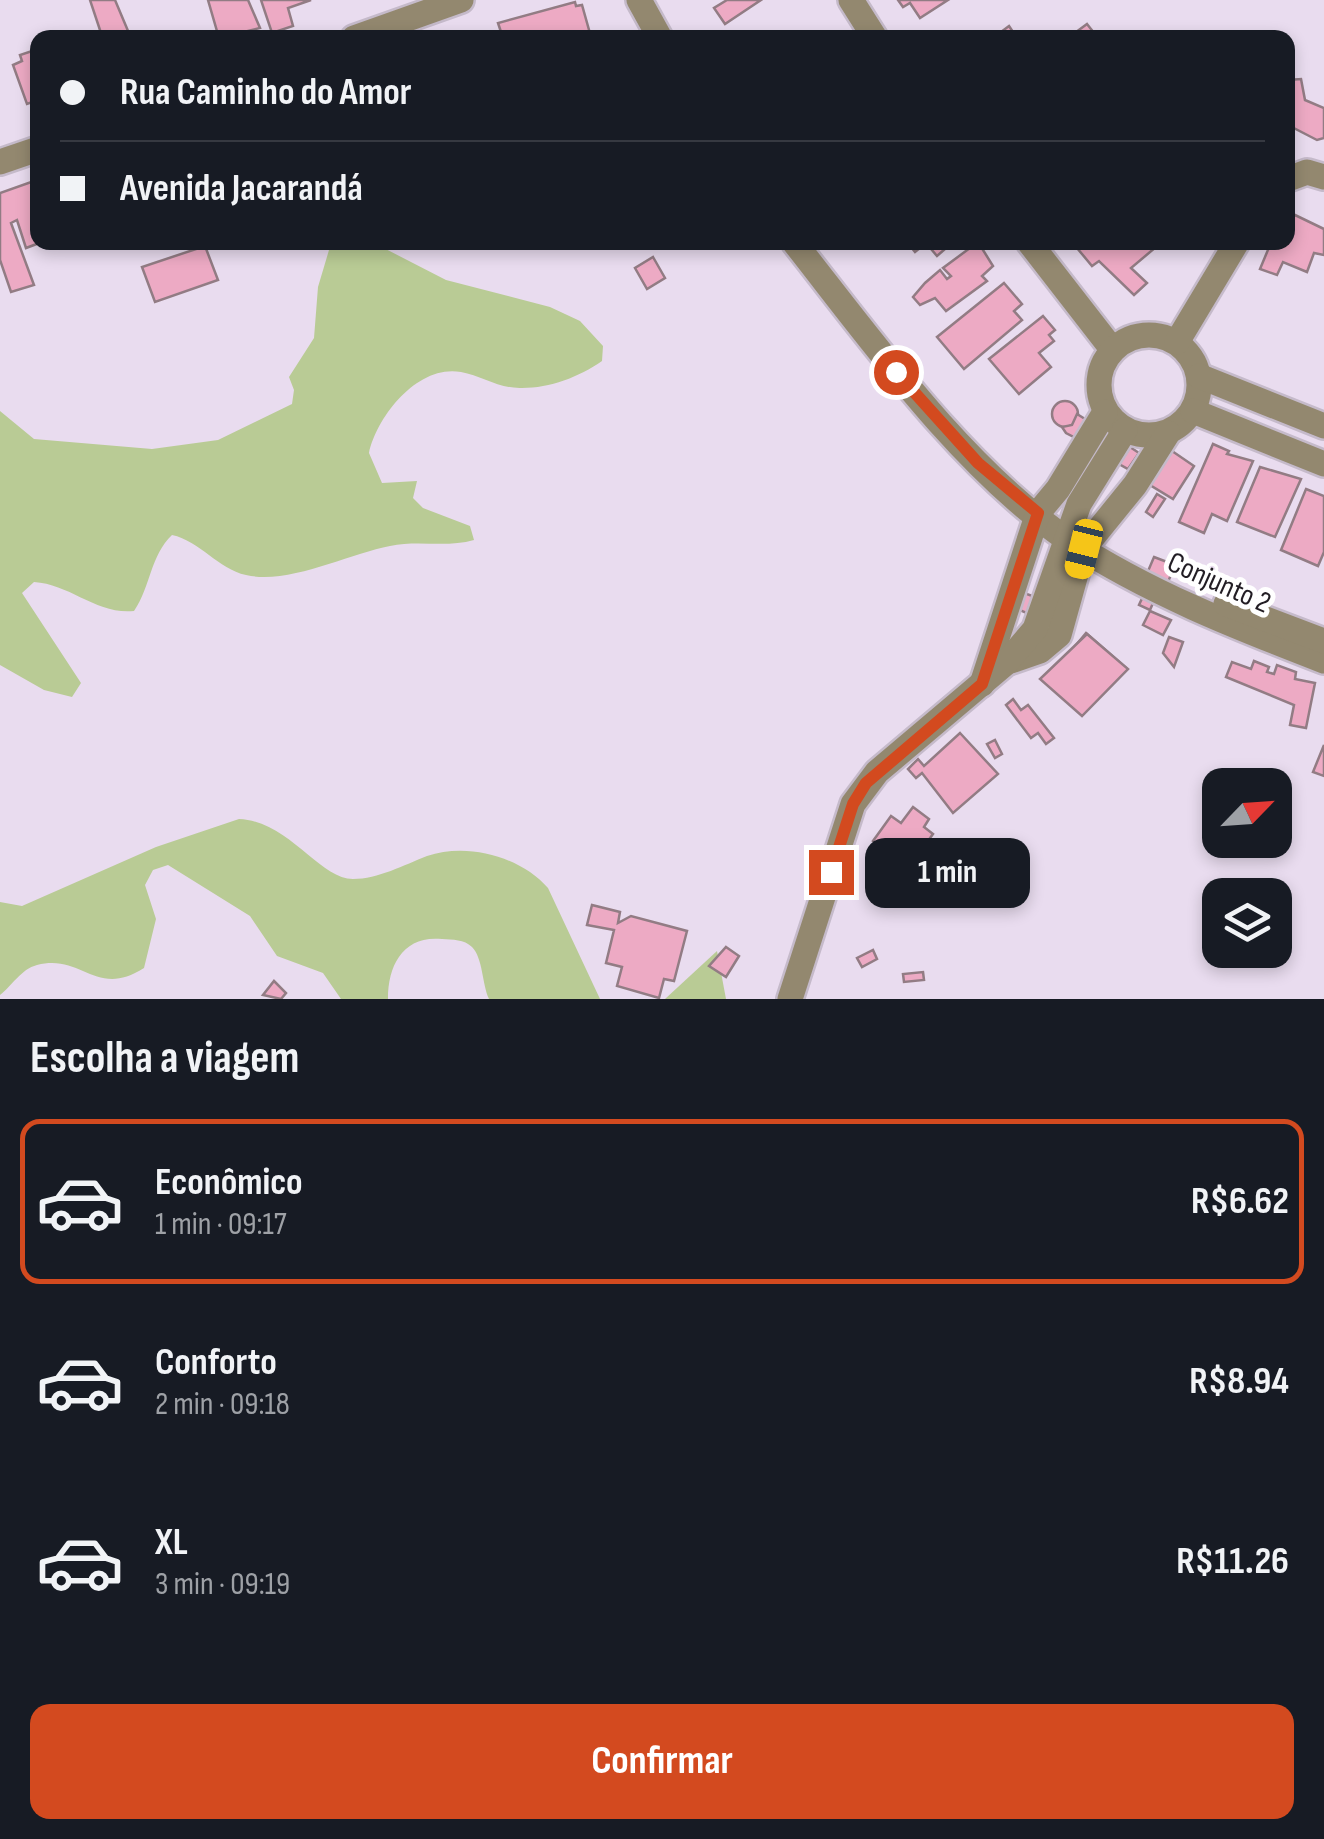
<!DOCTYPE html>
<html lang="pt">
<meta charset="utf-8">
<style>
:root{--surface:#171b24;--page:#242831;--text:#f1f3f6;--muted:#9ea1a6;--line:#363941;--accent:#d34a1f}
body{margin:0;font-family:"Sofia Sans Condensed",sans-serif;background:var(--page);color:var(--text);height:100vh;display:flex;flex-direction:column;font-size:38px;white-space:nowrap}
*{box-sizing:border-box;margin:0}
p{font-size:32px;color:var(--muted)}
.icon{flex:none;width:55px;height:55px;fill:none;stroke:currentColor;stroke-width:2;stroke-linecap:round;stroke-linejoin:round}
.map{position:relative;height:999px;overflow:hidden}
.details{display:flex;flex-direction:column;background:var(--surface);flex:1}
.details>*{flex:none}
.banner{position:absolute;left:30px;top:30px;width:1265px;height:220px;border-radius:20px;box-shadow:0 5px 15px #0003;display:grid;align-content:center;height:220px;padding:0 30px;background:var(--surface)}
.needle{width:65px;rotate:65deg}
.fabs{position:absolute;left:1202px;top:768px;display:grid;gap:20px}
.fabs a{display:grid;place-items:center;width:90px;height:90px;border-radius:20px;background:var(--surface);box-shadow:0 5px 15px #0003;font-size:50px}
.end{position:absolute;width:45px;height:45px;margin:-22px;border:12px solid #d34a1f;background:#fff;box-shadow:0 0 0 5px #fff}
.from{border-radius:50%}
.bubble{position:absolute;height:70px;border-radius:20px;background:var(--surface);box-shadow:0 5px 15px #0003;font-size:32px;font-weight:700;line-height:70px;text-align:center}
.car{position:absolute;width:30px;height:60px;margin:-30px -15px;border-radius:12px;box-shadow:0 0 8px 2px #0007;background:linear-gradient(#f5c518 24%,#345 0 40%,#f5c518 0 76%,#345 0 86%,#f5c518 0)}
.banner b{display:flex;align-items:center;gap:35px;height:95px;font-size:38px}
.banner b+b{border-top:2px solid var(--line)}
.banner i{width:25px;height:25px;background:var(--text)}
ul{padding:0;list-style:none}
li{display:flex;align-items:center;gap:30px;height:165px;margin:0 20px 15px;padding:0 10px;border:5px solid transparent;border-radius:20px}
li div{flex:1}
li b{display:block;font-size:38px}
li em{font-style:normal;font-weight:700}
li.active{border-color:var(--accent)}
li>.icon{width:90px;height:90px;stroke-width:1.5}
h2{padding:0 30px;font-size:45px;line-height:120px}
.action{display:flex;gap:20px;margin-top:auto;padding:20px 30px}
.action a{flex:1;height:115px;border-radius:20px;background:var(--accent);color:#fff;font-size:40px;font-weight:700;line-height:115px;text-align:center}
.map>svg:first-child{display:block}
.green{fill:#b9cb95}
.building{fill:#edaac4;stroke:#927c84;stroke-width:2.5}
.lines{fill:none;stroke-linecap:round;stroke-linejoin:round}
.minor-casing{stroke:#c5baca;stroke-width:30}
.minor{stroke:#93886f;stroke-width:25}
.route{stroke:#d34a1f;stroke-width:12}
.labels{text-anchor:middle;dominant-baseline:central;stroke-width:10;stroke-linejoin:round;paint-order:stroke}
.street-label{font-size:30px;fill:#221d24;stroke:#fff}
</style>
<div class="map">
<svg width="1324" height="999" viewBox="0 0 1324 999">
<rect width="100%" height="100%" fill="#e9dcef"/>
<!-- green -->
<g class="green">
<path d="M343,242L374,243L446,280L550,307L580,321L603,346L602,361C579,377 550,388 522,388C500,389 482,376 461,372C418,364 377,416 369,453L382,483L417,481L413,498L423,508L470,526L474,540C447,548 418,540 390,546C348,554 289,585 246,575C218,569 200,541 172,535C150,556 151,586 134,611C97,615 70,584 34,582L22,593L81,683L72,697L44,690L0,665V411L34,439L152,449L218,440L292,404L294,390L289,377L314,338L318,287L329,250Z"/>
<path d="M239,819C289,821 319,879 353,879C378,879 404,865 427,856C468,842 521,857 548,888L600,999H489C482,984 483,958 472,947C464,939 453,940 442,939C404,935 388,964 388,999H341L323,973L277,956L250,916L168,865L153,870L145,885L156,919L144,968C96,999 82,953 37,965C21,969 12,986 0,995V902L22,906L156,847Z"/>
<path d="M717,951L726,999H665Z"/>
</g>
<!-- building -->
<g class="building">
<path d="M90,0H115L131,38H85L101,33Z"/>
<path d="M208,0H248L260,28L219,38Z"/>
<path d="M261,0H311L288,8L293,26L272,33Z"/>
<path d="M727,0H761L725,24L714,8Z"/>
<path d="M898,0H948L920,18L910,3L903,7Z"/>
<path d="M575,2L576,6L582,5L591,37L503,38L498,23Z"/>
<path d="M1087,24L1098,38H1074L1072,35Z"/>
<path d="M1009,26L1017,38H993Z"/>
<path d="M38,49V100L27,104L13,65L22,61L20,55Z"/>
<path d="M1301,79L1305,100L1324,108V138L1317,140L1288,125V80Z"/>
<path d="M34,181L38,242H42L26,248L17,220L11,223L34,285L11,292L0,260V193Z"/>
<path d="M1295,215L1324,229V255L1314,253L1307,272L1283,262L1277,275L1260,269L1270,245L1288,242V225Z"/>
<path d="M907,242H953L937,256L926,243L915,252Z"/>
<path d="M978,242L993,266L982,276L987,281L946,311L935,298L920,305L913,297L925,283L940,270L947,279L951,276L943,268Z"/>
<path d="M1072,242H1153L1156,247L1131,268L1147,283L1134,295L1099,261L1092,266Z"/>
<path d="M205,246L218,280L155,302L142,267Z"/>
<path d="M653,257L665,278L647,289L635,268Z"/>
<path d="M1004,283L1022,304L1014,311L1022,320L964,369L937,337Z"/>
<path d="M1043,316L1055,330L1049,335L1054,341L1039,353L1051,367L1019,394L989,359Z"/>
<circle cx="1065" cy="414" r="13"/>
<path d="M1077,414L1130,447L1118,466L1099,450L1066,433L1062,427L1072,425Z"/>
<path d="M1213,444L1229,451L1227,454L1253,461L1227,521L1212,514L1204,533L1179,522Z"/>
<path d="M1130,447L1139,453L1128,469L1119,464Z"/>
<path d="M1172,451L1194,466L1173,499L1150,485Z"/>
<path d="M1260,467L1301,479L1275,537L1237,522Z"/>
<path d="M1306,489L1324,496V552L1318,566L1281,550Z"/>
<path d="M1157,494L1165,499L1153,517L1146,512Z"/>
<path d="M1154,557L1175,565L1161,599L1156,596L1150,610L1139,605L1145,592L1140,590Z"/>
<path d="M1016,590L1056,605L1047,622L1008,605Z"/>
<path d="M1150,611L1171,620L1163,635L1143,625Z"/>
<path d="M1086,633L1126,668L1121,674L1111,666L1102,676L1071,651Z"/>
<path d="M1087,634L1128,669L1082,716L1040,679Z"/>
<path d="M1169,637L1183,642L1174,667L1163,653Z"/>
<path d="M1254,661L1269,667L1267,672L1274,674L1277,665L1296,672L1295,679L1315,683L1306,728L1290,725L1294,705L1226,677L1232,662L1251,669Z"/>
<path d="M1013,699L1021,710L1028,705L1054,738L1046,744L1038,733L1031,738L1006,705Z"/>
<path d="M960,733L998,774L953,813L922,773L916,778L908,769L918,759L924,766Z"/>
<path d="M995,740L1002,754L995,758L987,744Z"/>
<path d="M1324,745V776L1313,772Z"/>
<path d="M913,807L929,819L924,827L933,834L914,860L891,845L887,851L873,841L891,816L901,823Z"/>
<path d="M592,905L620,912L618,923L631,916L687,931L674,981L664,979L659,998L617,986L622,967L606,963L614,930L587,925Z"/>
<path d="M726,947L739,956L726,977L709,966Z"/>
<path d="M873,950L877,959L862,967L857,958Z"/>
<path d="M923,972L924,980L904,982L903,974Z"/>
<path d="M274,981L286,993L281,999L263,995Z"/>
</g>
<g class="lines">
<!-- minor casing -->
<g class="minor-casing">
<g id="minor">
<path d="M639,0L660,38"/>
<path d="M851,0L875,38"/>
<path d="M354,38L461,0"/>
<path d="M0,162L38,149"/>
<path d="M1288,179L1307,172L1324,177"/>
<path d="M794,242C872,341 963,469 1068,540C1147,592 1236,627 1324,661"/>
<path d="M1029,242L1112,349"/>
<circle cx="1149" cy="385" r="50"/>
<path d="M1177,342L1237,242"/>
<path d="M1199,376L1324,426"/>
<path d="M1193,411L1324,464"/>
<path d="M1226,604L1324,641"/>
<path d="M1011,661L1040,651L1059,635L1083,549L1135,485L1168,433"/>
<path d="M982,684L1038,513L1058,489L1105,412"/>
<path d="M790,999L853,804L877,772L1006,663L1035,629L1079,504L1125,430"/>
</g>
</g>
<!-- minor -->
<use href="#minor" class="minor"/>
</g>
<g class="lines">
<!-- route -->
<path class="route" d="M831,872L853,804L866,783L982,684L1038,513L978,463L896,372"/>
</g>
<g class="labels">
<!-- street labels -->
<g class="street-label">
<text transform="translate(1219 583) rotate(24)">Conjunto 2</text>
</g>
</g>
</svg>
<div class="fabs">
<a><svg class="needle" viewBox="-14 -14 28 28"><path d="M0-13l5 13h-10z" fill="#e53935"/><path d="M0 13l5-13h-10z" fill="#9ea1a6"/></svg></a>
<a><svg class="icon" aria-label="layers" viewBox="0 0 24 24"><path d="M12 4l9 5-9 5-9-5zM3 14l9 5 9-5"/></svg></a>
</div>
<i class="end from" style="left:896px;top:372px"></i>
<i class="end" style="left:831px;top:872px"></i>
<div class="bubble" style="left:865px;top:838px;width:165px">1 min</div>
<i class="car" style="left:1084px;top:549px;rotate:194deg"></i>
<div class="banner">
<b><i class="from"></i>Rua Caminho do Amor</b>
<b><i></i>Avenida Jacarandá</b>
</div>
</div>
<section class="details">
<h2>Escolha a viagem</h2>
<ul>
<li class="active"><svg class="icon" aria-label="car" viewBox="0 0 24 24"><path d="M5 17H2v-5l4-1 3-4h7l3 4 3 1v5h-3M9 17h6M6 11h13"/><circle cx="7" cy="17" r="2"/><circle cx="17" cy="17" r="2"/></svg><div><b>Econômico</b><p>1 min · 09:17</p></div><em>R$6.62</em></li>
<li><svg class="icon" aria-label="car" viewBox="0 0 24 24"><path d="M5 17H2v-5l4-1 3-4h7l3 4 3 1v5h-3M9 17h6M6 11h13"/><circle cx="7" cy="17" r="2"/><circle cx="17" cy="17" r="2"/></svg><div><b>Conforto</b><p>2 min · 09:18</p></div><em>R$8.94</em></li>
<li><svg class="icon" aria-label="car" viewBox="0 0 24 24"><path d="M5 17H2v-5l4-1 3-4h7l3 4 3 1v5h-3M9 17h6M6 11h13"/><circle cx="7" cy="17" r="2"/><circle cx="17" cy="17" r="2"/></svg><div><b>XL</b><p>3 min · 09:19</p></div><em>R$11.26</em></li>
</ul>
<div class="action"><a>Confirmar</a></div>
</section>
